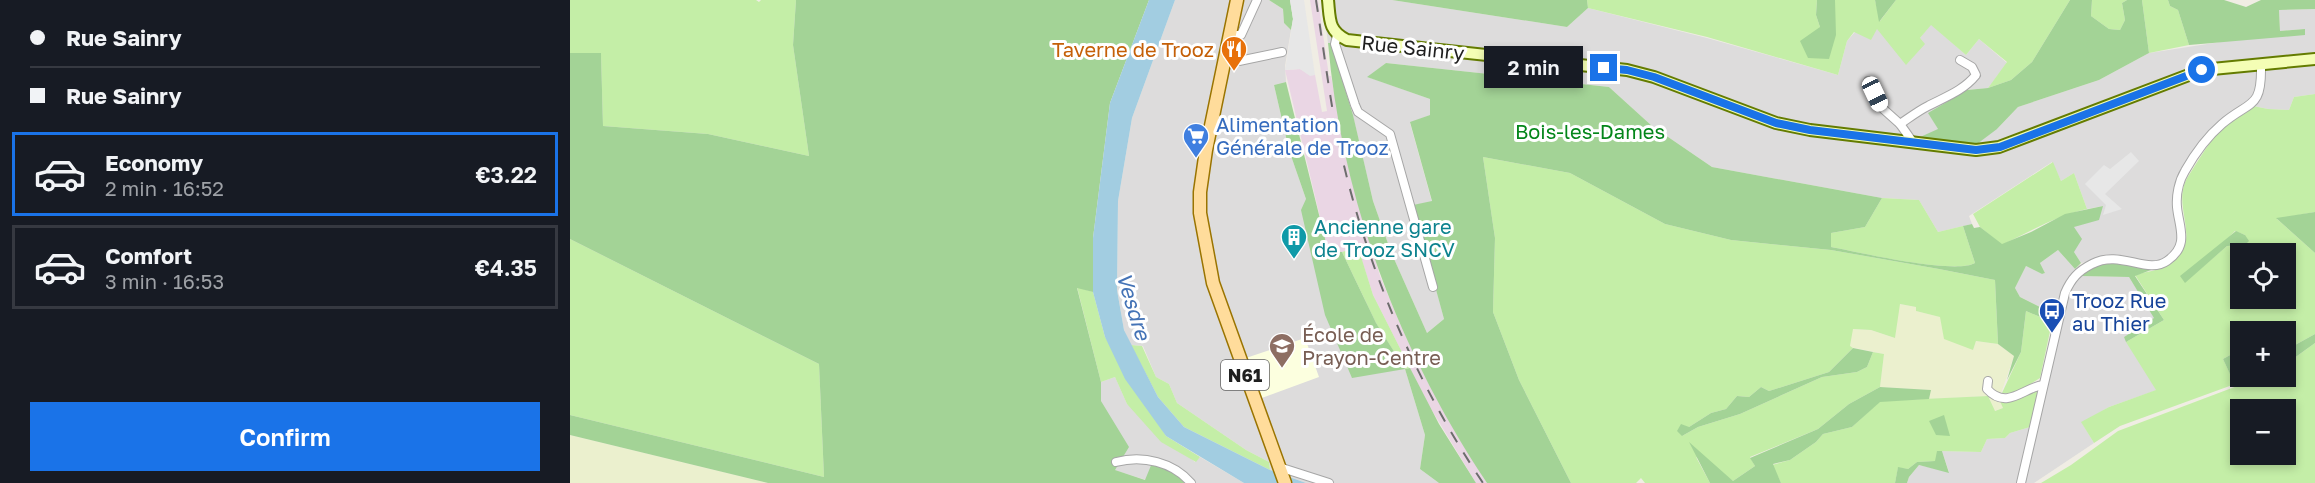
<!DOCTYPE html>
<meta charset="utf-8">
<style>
:root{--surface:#171b24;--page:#20242c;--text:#f1f3f6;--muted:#9ea1a6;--line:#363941;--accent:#1a73e8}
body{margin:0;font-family:"Golos Text",sans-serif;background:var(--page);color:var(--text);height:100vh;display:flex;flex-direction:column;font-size:22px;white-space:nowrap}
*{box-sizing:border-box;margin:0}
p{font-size:20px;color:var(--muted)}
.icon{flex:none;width:33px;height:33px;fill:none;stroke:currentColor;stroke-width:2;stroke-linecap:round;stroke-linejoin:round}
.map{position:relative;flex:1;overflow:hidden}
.side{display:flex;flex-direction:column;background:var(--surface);width:570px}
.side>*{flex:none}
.guide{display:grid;align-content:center;height:132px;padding:0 30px;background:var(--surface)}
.tools{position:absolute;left:1660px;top:243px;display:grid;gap:12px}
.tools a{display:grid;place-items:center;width:66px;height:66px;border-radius:0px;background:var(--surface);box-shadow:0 3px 9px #0003;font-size:30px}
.end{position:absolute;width:27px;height:27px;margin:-14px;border:8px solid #1a73e8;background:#fff;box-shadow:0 0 0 3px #fff}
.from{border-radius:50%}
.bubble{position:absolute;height:42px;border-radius:0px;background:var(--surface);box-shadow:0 3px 9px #0003;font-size:20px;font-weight:600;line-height:42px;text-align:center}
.car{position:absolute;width:18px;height:36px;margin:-18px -9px;border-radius:8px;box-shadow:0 0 4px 2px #0007;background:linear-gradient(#fff 24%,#345 0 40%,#fff 0 76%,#345 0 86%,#fff 0)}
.guide b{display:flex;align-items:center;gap:21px;height:57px;font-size:22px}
.guide b+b{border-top:2px solid var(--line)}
.guide i{width:15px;height:15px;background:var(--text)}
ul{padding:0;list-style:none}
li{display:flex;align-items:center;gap:18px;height:84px;margin:0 12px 9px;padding:0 18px;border:3px solid var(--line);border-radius:0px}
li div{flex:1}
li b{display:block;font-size:22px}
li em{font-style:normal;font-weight:600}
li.active{border-color:var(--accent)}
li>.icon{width:54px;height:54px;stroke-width:1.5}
.button{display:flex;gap:12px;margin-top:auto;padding:12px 30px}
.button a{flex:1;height:69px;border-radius:0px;background:var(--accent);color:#fff;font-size:24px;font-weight:600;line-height:69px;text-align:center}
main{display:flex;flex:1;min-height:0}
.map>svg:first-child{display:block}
.residential{fill:#dddcdc}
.industrial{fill:#ead6e4}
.education{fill:#fcffdf}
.farmland{fill:#ebf0ce}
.grass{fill:#c4eea7;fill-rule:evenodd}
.forest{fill:#a3d396}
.parking{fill:#e7e7e7}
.water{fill:#a2cde1}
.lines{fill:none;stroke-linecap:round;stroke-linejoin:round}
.street-casing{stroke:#a6a6a6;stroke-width:10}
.secondary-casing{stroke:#647c00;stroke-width:14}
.primary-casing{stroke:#9a7400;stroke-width:15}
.street{stroke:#fff;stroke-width:8}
.secondary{stroke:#f4feb5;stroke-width:10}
.primary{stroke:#ffdc9b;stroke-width:12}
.rail{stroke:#6d6d6d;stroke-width:2;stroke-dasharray:12 12;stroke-linecap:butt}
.route{stroke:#1a73e8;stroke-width:8}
.labels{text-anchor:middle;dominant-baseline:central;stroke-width:6;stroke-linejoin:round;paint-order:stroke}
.shield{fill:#fff;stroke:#626262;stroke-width:1.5}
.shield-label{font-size:18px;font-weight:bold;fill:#1f1f1f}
.street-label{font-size:20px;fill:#1f1f1f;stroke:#fff}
.food-label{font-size:20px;fill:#c56008;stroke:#fff;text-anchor:end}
.shop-label{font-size:20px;fill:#366cbe;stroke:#fff;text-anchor:start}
.park-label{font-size:20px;fill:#04861a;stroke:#fff}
.culture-label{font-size:20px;fill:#0d838f;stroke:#fff;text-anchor:start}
.transit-label{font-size:20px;fill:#164399;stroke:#fff;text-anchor:start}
.education-label{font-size:20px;fill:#785e54;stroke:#fff;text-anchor:start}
.water-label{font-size:21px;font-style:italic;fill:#4473b6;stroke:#fff}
</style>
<main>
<section class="side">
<div class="guide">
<b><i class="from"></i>Rue Sainry</b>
<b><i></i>Rue Sainry</b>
</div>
<ul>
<li class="active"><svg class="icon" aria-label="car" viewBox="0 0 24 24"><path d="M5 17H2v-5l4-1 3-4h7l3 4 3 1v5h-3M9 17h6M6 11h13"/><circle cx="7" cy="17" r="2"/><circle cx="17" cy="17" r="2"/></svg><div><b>Economy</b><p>2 min · 16:52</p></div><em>€3.22</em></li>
<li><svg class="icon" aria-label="car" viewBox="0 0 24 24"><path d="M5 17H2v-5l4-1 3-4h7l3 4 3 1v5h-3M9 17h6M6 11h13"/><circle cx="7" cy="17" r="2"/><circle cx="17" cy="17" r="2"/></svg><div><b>Comfort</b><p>3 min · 16:53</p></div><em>€4.35</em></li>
</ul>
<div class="button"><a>Confirm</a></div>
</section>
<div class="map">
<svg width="1745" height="483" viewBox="0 0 1745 483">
<rect width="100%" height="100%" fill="#f0ede4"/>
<!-- residential -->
<g class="residential">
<path d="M605,0H699L713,9L714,23L721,30L715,66L716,82L704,85L719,150L736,199L835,369L855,435L850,469L869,483H736L700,470L699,462L676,450L607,403L599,384L586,377L573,346L561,345L554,330L547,290L548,201L562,118Z"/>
<path d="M752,0H822L997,27L1018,8L1137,38L1268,75L1277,41L1285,32L1307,28L1350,38L1361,24L1396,55L1409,39L1437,63L1418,88L1397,90L1359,113L1368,129H1427L1448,107L1529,80L1579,53L1735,29L1710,31L1709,10L1745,9V94L1724,97L1719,110L1698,109L1683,106L1643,127L1610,182L1612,238L1605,253L1588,263L1544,256L1511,263L1504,252V227L1533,206L1517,209L1504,173L1491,181L1482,162L1399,216L1402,224L1368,232L1349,200L1312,198L1142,167L1082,126L1039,87L816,63L798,77L860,99V115L840,123L862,202L844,205L874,319L857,333L821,252L803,201L775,82L761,43H758Z"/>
<path d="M1488,250L1505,269L1493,290L1484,314L1450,297L1445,288L1456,266L1472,274L1475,273L1470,263Z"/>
<path d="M1509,276L1559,277L1585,318L1554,337L1587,390L1539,407L1512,423L1524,443L1464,483H1337L1339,477L1349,465L1379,472L1372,451L1411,452L1417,439L1435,438L1440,433L1460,427L1500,285Z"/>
<path d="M545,377L557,404L625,462L630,457L674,483H618L576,480L544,470L531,401V382Z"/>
</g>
<!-- industrial -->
<path class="industrial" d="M740,0H748L759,76H761L781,178L810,276L831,326L854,375L890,440L917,483H906L858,404L803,295L788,248L772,252L758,251L715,70L730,69L740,75H745L752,112L757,111Z"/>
<!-- education -->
<path class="education" d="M735,338L749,377L689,399L673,359Z"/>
<!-- farmland -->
<g class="farmland">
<path d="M1329,304L1346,307V311L1371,317L1403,350L1406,341L1428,344L1444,356L1429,399L1433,408L1424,411L1418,396L1359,399L1360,390L1310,387L1314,354L1280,347L1282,329L1301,330L1325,338Z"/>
<path d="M0,435L198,483H0Z"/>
</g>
<!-- grass -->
<g class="grass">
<path d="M0,0H186L189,2L191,0H226L223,45L239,156L138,134L33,126L31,54L0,53Z"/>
<path d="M1017,0H1247L1246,15L1250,27L1238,58L1265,0H1305L1310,21L1326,0H1500L1462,62L1441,80L1418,88L1437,62L1409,39L1396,55L1361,25L1350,38L1355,44L1336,65L1307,29L1301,40L1284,32L1277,41L1268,75L1137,37L1018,8Z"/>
<path d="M1522,0H1557L1552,3L1555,20L1550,30L1539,29L1521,16Z"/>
<path d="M1572,0H1598L1600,6L1608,10L1619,45L1579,53Z"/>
<path d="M1745,94V212L1707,219L1745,253V334L1716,350V332H1671V349L1653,359L1665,384L1550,426L1524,443L1511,422L1539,407L1586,390L1556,342L1594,320L1565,275C1575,272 1591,270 1600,264C1636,239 1598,206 1619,175C1629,159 1639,143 1650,129C1659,116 1674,119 1683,106L1698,109L1719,110L1724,97ZM1665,231L1675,235L1674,245L1657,246L1615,282ZM1671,254H1716V298H1671Z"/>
<path d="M913,157L1000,173L1095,224L1161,240L1261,250L1369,269L1425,280L1428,344L1406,341L1403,350L1374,339L1370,317L1346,311V307L1330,304L1325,338L1301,330L1283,329L1280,346L1283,348L1259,372L1199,391L1191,387L1179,397L1167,396L1156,409L1141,413L1119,427L1112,436L1128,427L1170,414L1252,377L1287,372L1297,367L1303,352L1314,354L1310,387L1279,404L1248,429L1180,457L1185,466L1163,481L1126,457L1140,483H1075L1071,478L1066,483H1001L949,380L923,312L925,238Z"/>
<path d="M1483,162L1491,181L1504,173L1517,209C1487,215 1460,232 1432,245L1410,227L1403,214Z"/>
<path d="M1312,198L1349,200L1368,232L1393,226L1405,263C1384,275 1288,252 1261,247V233L1295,227Z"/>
<path d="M0,239L249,364L254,477L0,415Z"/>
<path d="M788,247L803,295L840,368L835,369L806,323L772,252Z"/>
<path d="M507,287L523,292L535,337L596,436L630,457L626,462L591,442L557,404L545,377L531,382Z"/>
<path d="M1456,311L1482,322L1470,378L1445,394L1432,393L1451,352Z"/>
<path d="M1745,343V483H1471L1501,465L1548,431L1691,377L1716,376V364ZM1671,410H1716V454H1671Z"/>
<path d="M561,345L572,346L586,377L599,384L607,403L676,450L699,462L700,470L614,427L588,397Z"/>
<path d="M1465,389L1469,394L1460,427L1440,433L1435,438L1417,439L1411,452L1368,451L1366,461L1347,462L1338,469L1328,468L1325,483H1211L1202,465L1220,460L1246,442L1253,434L1282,427L1310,401L1418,396L1425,411L1433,408L1429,399L1445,401Z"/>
</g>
<!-- forest -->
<g class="forest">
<path d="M226,0H579L540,103L523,238V292L507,288L531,382V401L559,447L545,470L575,480L582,463L610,474L618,483H198L0,435V415L254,477L249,364L0,239V53H31L33,126L138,134L239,156L223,45Z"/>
<path d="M699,0H720L723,19L721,30L714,23L713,9Z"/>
<path d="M822,0H1017L1018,8L997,27Z"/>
<path d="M1247,0H1265L1266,35L1259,59L1238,58L1230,41L1250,27L1246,15Z"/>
<path d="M1305,0H1326L1309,22Z"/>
<path d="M1500,0H1522L1521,16L1539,29L1550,30L1555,20L1552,3L1557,0H1572L1579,53L1529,80L1448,107L1427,129L1403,147L1348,138L1368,129L1358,113L1397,90L1418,88L1441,80L1462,62Z"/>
<path d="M1598,0H1654L1676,7L1691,0H1745V9L1709,10L1710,31L1735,29V35L1619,45L1608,10L1600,6Z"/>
<path d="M758,43H761L783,115L803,201L821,252L857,333L874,319L843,205L862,201L840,122L860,115V99L797,77L816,63L1039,87L1082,126L1142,167L1312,198L1295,227L1261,233V247C1288,252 1385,275 1405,263L1393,226L1402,224L1404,228L1410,227L1432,244L1461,232L1495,214L1533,206L1529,220L1504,227L1512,239L1504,252L1511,263L1505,269L1488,250L1470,263L1475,273L1472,274L1456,266L1445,288L1450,297L1484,314L1482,322L1456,311L1451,352L1437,380L1444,356L1428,344L1425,280L1369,269L1261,250L1161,240L1095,224L1000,173L913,157L925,238L923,312L949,380L1001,483H917C829,351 772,201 758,43Z"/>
<path d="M716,82L758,251L772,252L806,323L835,369L840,368L869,424L906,483H869L850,469L855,435L835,369L782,378L755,315L731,210L736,199L719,150L704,85Z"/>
<path d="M1745,212V253L1706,218Z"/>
<path d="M1666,231L1675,235L1679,241L1675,245L1657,246L1615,283L1610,276Z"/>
<path d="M1541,259L1569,265L1581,270L1565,276L1594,320L1556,342L1554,337L1584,318L1559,277L1509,276Z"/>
<path d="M1745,334V343L1716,364V350Z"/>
<path d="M1283,348L1303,352L1297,367L1287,372L1252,377L1170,414L1128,427L1112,436L1107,431L1111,424L1119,427L1141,413L1156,409L1167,396L1179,397L1191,387L1199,391L1259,372Z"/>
<path d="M1671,349V357L1663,362L1671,378L1691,377L1666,387L1653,359Z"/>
<path d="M1310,387L1361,390L1359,399L1310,402L1282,427L1253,434L1246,442L1220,460L1203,464L1211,483H1140L1119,442L1163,481L1185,466L1180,458L1248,429L1279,404Z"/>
<path d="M1374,415L1380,436L1366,435L1359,421Z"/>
<path d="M1367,451H1372L1379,473L1349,465L1339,477L1337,483H1325L1328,467L1338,469L1347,462L1365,461Z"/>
</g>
<!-- parking -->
<g class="parking">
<path d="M720,0H734L745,75L740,76L730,69L715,70L723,19Z"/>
<path d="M1561,152L1569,161L1535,194L1552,209L1533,215L1536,205L1515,184L1534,165L1540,169Z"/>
</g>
<!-- water -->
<path class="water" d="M579,0H605L562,118L548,201L547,290L554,330L588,397L614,427L700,470L736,483H674L596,436L555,379L535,337L523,292V238L540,103Z"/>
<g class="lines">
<!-- street casing -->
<g class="street-casing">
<g id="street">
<path d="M664,35H671L687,0"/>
<path d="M767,35L765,44L785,105L788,112L820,134L863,287"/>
<path d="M658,61H669L712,52"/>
<path d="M1298,81L1311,107L1330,124L1342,141"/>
<path d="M1330,124C1339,118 1348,111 1358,106C1375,97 1393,91 1406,75L1402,67L1390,60"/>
<path d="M1418,381L1417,389C1437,411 1454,387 1473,385"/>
<path d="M546,462C573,455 603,462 621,483"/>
<path d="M709,467L759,483"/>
<path d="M1451,483L1495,293C1501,279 1508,271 1522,264C1550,249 1577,275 1597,261C1620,245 1609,228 1607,207C1606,195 1609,181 1615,171C1624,155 1638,136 1652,124C1680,100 1692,110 1691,65"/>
</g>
</g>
<!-- secondary casing -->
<g class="secondary-casing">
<path id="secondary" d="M758,0C760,19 758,31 777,40L1057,70L1084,77L1206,123L1240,130L1406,150L1429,147L1632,70L1745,59"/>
</g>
<!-- primary casing -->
<g class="primary-casing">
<path id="primary" d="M667,0L636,150L630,192V213L643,283L715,483"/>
</g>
<!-- street -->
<use href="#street" class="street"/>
<!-- secondary -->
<use href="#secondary" class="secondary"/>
<!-- primary -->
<use href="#primary" class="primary"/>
<!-- rail -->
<path class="rail" d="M746,0C754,51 760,103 771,153C798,271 846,383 913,483"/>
</g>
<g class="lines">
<!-- route -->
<path class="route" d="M1034,68L1057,70L1084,77L1206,123L1240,130L1406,150L1430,147L1632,70"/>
</g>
<!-- icons -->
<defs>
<g id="restaurant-pin" transform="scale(1.35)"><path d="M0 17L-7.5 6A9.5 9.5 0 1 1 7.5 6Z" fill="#e8710a" stroke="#fff"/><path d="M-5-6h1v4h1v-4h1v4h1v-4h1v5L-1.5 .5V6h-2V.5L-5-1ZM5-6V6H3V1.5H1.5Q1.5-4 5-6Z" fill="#fff"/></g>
<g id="supermarket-pin" transform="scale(1.35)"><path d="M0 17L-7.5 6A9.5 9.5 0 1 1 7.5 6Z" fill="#3f7fe0" stroke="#fff"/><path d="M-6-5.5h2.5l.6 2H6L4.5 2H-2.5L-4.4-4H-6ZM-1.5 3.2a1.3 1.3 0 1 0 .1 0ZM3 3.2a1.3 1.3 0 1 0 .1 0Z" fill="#fff"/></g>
<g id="building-pin" transform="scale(1.35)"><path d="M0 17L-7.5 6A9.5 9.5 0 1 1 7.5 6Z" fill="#0f9aa8" stroke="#fff"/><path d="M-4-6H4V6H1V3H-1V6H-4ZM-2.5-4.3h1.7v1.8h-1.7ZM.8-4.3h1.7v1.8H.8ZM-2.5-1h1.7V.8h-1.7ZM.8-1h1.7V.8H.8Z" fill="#fff"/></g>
<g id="bus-pin" transform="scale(1.35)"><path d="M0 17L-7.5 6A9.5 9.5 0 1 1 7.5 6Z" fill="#1a4fb4" stroke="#fff"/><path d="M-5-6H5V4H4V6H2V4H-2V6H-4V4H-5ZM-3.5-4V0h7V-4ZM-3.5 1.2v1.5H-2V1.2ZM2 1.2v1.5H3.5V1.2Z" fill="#fff"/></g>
<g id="school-pin" transform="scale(1.35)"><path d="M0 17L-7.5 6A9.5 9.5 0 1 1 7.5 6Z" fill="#8d6e63" stroke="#fff"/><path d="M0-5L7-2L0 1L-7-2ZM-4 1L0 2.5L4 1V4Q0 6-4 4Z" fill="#fff"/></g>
</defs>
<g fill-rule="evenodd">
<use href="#restaurant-pin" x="664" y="49"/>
<use href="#supermarket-pin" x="626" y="136"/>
<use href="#building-pin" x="724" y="237"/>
<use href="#bus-pin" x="1482" y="311"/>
<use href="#school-pin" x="712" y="346"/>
</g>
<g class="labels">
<!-- shield labels -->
<rect class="shield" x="651" y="360" width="48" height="30" rx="4.5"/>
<g class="shield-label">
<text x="675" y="375">N61</text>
</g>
<!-- street labels -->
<g class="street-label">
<text transform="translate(843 47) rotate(6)">Rue Sainry</text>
</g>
<!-- food labels -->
<g class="food-label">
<text x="644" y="49">Taverne de Trooz</text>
</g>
<!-- shop labels -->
<g class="shop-label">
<text x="646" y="124">Alimentation<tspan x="646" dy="23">Générale de Trooz</tspan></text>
</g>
<!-- park labels -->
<g class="park-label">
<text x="1020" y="131">Bois-les-Dames</text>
</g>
<!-- culture labels -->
<g class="culture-label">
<text x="744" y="226">Ancienne gare<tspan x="744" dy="23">de Trooz SNCV</tspan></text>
</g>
<!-- transit labels -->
<g class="transit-label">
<text x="1502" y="300">Trooz Rue<tspan x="1502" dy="23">au Thier</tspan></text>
</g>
<!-- education labels -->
<g class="education-label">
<text x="732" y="334">École de<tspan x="732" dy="23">Prayon-Centre</tspan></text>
</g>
<!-- water labels -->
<g class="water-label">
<text transform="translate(564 306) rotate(73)">Vesdre</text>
</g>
</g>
</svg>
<div class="tools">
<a><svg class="icon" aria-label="locate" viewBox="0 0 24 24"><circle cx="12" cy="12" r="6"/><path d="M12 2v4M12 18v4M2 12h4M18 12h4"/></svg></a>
<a>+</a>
<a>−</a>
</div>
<i class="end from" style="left:1632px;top:70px"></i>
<i class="end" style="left:1034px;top:68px"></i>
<div class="bubble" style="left:914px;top:46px;width:99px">2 min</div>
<i class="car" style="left:1305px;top:94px;rotate:155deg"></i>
</div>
</main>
